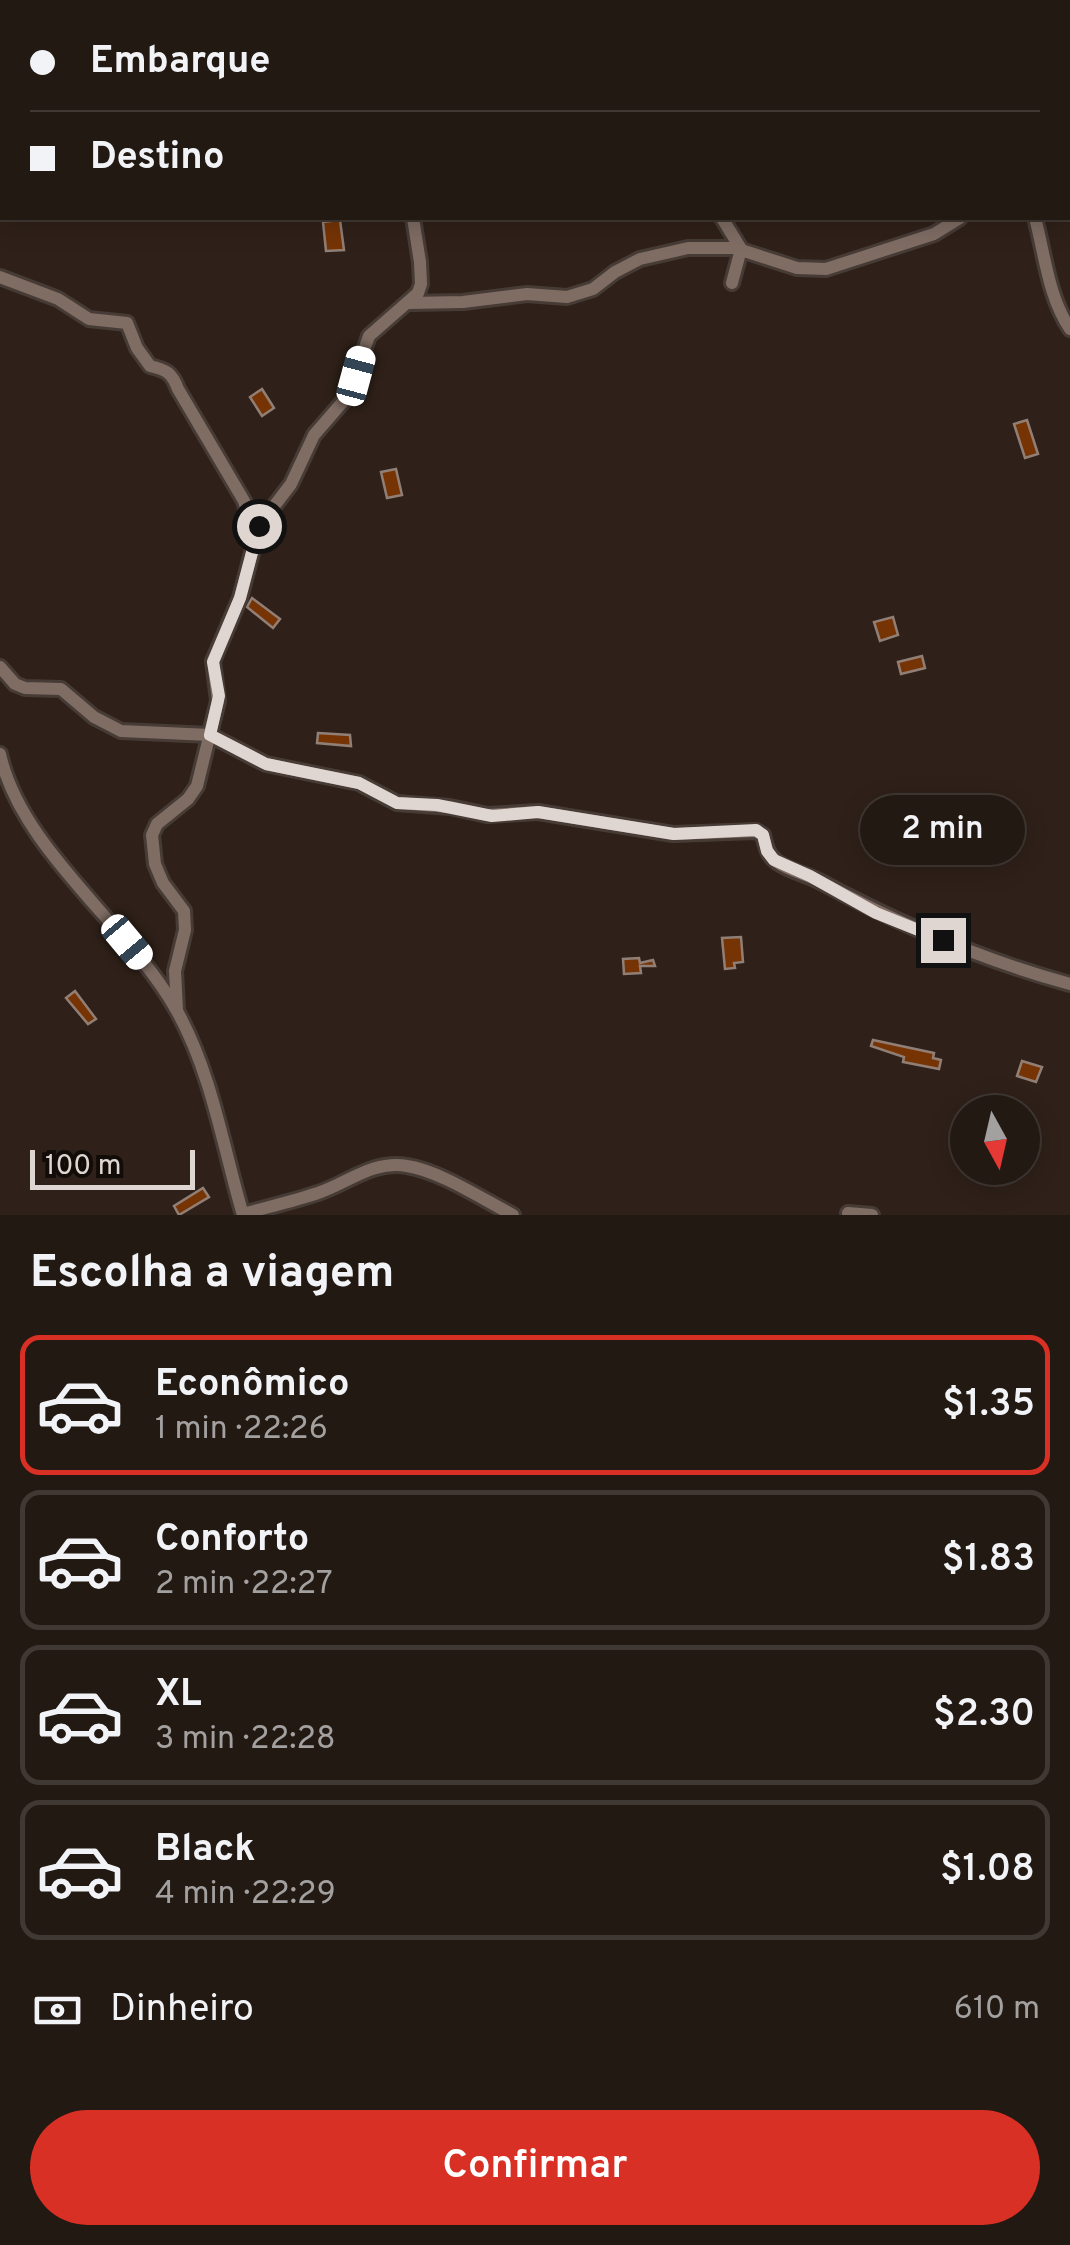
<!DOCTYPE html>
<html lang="pt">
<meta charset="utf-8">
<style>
:root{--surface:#231913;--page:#2b221c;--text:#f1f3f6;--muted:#a3a0a0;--line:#403833;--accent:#d93025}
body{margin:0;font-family:Overpass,sans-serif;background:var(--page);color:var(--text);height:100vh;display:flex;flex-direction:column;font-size:38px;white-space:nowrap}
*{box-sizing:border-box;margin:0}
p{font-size:32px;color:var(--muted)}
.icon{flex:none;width:55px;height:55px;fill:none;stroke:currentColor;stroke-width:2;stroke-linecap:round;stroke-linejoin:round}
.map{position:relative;height:1215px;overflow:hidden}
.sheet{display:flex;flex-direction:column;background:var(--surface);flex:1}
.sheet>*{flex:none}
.banner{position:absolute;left:0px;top:0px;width:1070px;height:220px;box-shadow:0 5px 25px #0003,0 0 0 2px var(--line);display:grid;align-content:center;height:220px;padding:0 30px;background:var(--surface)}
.needle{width:65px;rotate:172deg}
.fabs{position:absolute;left:950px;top:1095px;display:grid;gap:20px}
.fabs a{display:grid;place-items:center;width:90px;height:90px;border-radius:50%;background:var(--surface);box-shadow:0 5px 25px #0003,0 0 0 2px var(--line);font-size:50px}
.scale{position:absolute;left:30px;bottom:25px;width:165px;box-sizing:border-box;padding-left:10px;border:5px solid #e0d6d1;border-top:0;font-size:28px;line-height:35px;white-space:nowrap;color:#e0d6d1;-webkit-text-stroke:8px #120c09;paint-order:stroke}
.end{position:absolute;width:45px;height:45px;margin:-22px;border:12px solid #e0d6d1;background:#111;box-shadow:0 0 0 5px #111}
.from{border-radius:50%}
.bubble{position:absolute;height:70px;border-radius:35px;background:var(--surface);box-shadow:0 5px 25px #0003,0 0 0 2px var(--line);font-size:32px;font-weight:600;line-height:70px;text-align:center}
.car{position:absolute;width:30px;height:60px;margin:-30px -15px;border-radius:12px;box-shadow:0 0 8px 2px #0007;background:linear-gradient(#fff 24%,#345 0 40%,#fff 0 76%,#345 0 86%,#fff 0)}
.banner b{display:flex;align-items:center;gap:35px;height:95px;font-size:38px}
.banner b+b{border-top:2px solid var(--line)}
.banner i{width:25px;height:25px;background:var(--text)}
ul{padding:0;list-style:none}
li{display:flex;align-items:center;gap:30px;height:140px;margin:0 20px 15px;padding:0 10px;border:5px solid var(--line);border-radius:20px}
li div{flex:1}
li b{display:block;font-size:38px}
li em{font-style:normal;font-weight:600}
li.current{border-color:var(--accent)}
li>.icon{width:90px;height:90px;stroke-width:1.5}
h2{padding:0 30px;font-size:45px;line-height:120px}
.pay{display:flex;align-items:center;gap:25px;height:110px;padding:0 30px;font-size:38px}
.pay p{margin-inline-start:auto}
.primary-button{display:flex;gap:20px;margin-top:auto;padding:20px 30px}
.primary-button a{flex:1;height:115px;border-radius:60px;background:var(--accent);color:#fff;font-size:40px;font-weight:600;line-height:115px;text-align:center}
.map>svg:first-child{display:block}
.building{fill:#763405;stroke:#917f76;stroke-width:2.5}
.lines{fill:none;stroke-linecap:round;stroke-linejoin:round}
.minor-casing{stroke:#473b36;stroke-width:18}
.minor{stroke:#7f6d64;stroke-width:12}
.route{stroke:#e0d6d1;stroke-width:12}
</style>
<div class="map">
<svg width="1070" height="1215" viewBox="0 0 1070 1215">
<rect width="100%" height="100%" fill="#2f2119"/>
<!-- building -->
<g class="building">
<path d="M340,220L344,250L326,251L323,222Z"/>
<path d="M262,389L274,408L262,416L250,397Z"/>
<path d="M1027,420L1038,454L1025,458L1014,424Z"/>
<path d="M396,469L402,495L387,498L381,472Z"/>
<path d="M252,598L280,619L273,628L247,607Z"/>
<path d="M893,617L898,635L880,641L874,622Z"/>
<path d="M922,656L925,668L901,674L898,662Z"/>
<path d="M318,733L350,735L351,746L317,743Z"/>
<path d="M894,814L926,827L922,838L890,826Z"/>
<path d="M962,827L979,834L972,855L954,849Z"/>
<path d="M741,937L743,962L734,963L735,968L725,969L722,938Z"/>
<path d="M639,958L640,963L653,960L655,966H640L641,973L624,974L623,959Z"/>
<path d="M75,991L96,1019L88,1024L66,998Z"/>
<path d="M873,1040L934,1053L933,1058L941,1060L939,1069L903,1062L904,1057L871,1046Z"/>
<path d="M1022,1061L1042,1067L1036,1082L1017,1076Z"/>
<path d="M203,1188L209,1197L179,1215L174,1206Z"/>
</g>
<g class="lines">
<!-- minor casing -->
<g class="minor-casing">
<g id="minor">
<path d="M540,0L542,2"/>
<path d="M973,0V2"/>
<path d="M482,2L484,0"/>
<path d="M722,218L741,249L732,283"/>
<path d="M1035,218C1045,255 1048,296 1070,329"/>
<path d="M0,277L58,299L89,319L127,323L137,348L150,366C167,370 172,373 178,389L244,501L255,536"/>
<path d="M409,303L463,302L527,294L567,297L593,289L615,272L640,259L688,248H735L797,268L826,269L934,234L960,218"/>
<path d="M0,667L15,684L25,688L61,689L94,717L121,731L210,735L266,764L359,783L397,803L450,807L487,815L538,812L673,834L756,831L763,835C766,846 767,855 777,862C789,871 806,874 819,881C899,924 982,960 1070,984"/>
<path d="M0,754C21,850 130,926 177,1011C212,1074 223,1147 243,1215"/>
<path d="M177,1010L175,971L185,930L184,911L163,883L155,864L152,835L157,824L188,799L197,786L218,701L213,661L240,598L259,526L291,484L314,435L347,397L369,336L418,293L421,284L420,262L413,218"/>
<path d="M848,1213L872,1215"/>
<path d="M243,1214C268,1207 294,1201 318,1193C348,1183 373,1160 407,1166C440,1171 482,1199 513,1215"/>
</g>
</g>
<!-- minor -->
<use href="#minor" class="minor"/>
</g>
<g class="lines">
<!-- route -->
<path class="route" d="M259,526L240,598L213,662L219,696L210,735L266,764L359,783L397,803L437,805L492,816L538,812L674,834L756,830L763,835L767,851L774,860L810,876L876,913L943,940"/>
</g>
</svg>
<div class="fabs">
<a><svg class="needle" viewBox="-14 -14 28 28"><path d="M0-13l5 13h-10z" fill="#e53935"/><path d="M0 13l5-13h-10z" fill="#a3a0a0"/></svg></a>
</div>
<div class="scale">100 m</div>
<i class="end from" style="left:259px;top:526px"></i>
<i class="end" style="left:943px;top:940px"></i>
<div class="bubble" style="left:860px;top:795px;width:165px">2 min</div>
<i class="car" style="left:356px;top:376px;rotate:15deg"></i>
<i class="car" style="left:127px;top:942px;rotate:140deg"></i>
<div class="banner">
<b><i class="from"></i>Embarque</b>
<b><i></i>Destino</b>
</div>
</div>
<section class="sheet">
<h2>Escolha a viagem</h2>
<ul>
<li class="current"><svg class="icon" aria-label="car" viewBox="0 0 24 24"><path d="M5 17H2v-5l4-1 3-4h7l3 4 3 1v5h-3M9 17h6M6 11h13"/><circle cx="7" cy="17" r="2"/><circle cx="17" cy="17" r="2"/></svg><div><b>Econômico</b><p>1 min · 22:26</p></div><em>$1.35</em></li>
<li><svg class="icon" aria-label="car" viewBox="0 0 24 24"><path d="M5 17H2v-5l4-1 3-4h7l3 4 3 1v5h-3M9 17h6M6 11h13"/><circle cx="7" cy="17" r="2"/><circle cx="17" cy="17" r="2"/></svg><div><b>Conforto</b><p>2 min · 22:27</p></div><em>$1.83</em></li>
<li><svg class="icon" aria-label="car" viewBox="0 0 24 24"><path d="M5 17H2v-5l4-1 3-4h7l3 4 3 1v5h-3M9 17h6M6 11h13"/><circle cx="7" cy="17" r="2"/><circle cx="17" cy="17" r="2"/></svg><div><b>XL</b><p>3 min · 22:28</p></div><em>$2.30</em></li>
<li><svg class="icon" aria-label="car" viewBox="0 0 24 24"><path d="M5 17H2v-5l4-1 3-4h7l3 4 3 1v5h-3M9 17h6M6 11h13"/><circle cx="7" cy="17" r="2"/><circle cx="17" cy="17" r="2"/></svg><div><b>Black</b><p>4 min · 22:29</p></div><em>$1.08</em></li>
</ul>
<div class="pay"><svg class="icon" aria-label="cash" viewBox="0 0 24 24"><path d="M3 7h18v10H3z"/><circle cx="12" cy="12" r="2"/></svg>Dinheiro<p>610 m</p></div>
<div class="primary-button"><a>Confirmar</a></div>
</section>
